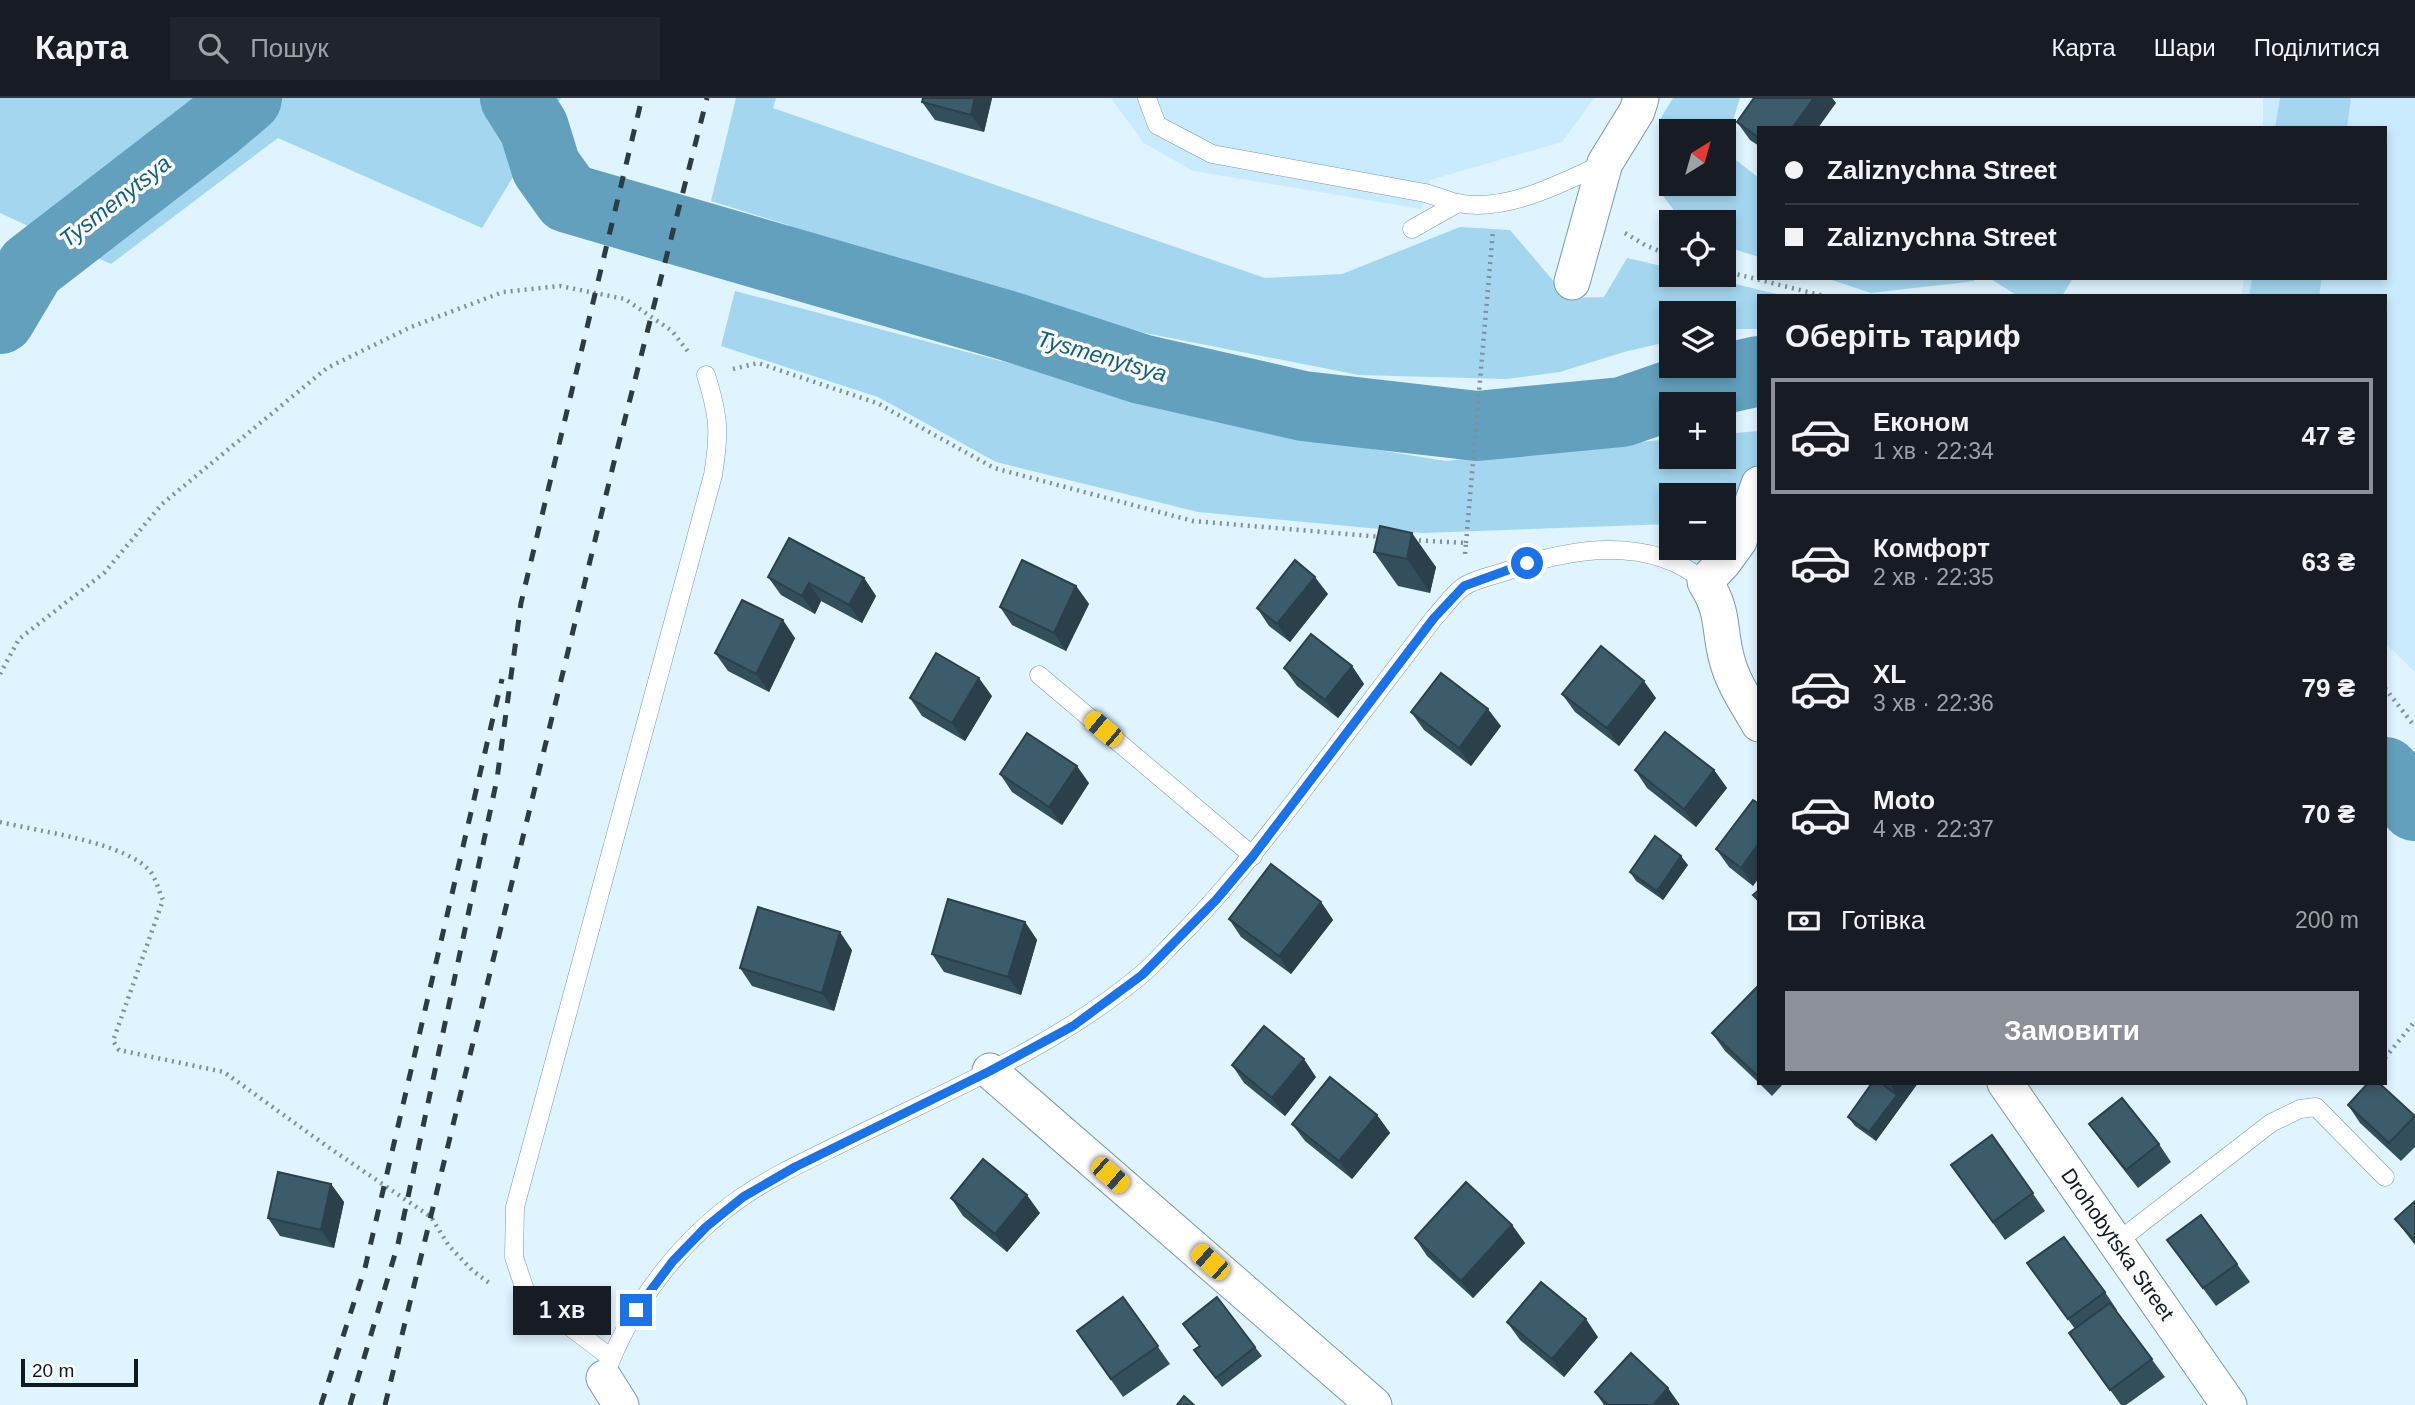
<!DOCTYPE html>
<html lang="uk">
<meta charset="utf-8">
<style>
:root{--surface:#171b24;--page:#20242c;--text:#f1f3f6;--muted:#9ea1a6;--line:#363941;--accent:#8c9099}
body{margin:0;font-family:Helvetica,sans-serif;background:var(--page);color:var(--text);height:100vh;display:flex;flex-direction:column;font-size:26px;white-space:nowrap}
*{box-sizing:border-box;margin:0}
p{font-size:23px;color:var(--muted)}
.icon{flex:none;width:38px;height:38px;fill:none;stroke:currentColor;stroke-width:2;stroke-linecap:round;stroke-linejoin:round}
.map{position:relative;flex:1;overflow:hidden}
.sheet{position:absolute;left:1757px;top:196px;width:630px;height:791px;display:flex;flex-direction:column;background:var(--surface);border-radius:0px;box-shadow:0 4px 10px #0003}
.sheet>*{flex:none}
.guide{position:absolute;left:1757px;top:28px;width:630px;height:154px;border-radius:0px;box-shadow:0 4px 10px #0003;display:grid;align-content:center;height:154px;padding:0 28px;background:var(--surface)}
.needle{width:46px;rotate:37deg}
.fabs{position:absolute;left:1659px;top:21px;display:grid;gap:14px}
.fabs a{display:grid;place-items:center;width:77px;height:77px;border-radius:0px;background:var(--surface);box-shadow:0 4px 10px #0003;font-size:35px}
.scale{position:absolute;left:21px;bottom:18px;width:117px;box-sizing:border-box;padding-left:7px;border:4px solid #0d1a20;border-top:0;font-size:19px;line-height:24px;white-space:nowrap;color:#0d1a20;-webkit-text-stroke:5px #fff;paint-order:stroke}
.end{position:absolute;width:32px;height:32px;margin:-16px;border:9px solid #1a73e8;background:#fff;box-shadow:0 0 0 4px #fff}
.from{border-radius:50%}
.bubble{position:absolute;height:49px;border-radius:0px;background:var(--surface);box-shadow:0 4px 10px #0003;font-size:23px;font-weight:700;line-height:49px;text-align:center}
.car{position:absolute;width:21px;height:42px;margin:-21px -10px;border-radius:9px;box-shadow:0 0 5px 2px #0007;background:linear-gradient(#f5c518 24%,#345 0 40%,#f5c518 0 76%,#345 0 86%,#f5c518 0)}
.guide b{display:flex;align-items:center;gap:24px;height:66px;font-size:26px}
.guide b+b{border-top:2px solid var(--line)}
.guide i{width:18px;height:18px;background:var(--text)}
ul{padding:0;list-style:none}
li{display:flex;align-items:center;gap:21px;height:116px;margin:0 14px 10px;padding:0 14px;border:4px solid transparent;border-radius:0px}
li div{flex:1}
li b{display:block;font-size:26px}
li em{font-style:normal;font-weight:700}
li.on{border-color:var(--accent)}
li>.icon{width:63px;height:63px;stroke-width:1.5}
h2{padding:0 28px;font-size:32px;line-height:84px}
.pay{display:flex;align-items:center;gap:18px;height:77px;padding:0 28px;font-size:26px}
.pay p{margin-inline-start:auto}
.button{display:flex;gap:14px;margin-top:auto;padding:14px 28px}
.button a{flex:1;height:80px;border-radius:0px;background:var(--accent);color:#fff;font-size:28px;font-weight:700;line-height:80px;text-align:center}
header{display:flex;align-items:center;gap:42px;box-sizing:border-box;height:98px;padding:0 35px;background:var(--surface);border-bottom:2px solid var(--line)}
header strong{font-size:33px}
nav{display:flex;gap:38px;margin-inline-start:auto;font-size:24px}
.search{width:490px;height:63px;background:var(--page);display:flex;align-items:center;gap:18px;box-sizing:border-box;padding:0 24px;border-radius:0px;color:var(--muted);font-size:26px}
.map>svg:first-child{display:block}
.built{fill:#c9ebfd}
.green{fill:#a4d6ef}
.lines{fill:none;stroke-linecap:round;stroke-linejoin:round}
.river{stroke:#62a0bd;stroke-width:70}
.lane-casing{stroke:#799aaa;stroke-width:19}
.street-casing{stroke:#799aaa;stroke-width:37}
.path{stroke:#7e9098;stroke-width:4.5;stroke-dasharray:2 5;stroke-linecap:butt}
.lane{stroke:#fff;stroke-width:18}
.street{stroke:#fff;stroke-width:35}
.rail{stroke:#2d3c42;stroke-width:5;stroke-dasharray:12 12;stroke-linecap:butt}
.wall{fill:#344f5c}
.shaded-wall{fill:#2b404b}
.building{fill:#3d5c6b;stroke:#2b404b;stroke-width:2}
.route{stroke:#1a73e8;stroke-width:9}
.labels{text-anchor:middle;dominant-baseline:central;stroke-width:7;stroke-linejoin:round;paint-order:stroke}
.street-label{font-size:21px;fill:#0d1a20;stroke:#fff}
.water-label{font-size:23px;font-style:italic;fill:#0f5f7d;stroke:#fff}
</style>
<header>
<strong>Карта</strong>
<div class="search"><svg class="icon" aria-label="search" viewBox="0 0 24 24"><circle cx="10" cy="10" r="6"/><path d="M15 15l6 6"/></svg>Пошук</div>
<nav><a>Карта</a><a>Шари</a><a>Поділитися</a></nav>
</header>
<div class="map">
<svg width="2415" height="1307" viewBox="0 0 2415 1307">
<rect width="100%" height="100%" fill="#dff4ff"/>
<!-- built -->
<g class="built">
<path d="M1111,0H1594L1562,44L1430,82L1421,111L1193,73L1144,45Z"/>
<path d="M2263,0H2415V574L2385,545V198H2241L2244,180H2385V30H2263Z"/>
</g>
<!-- green -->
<g class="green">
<path d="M0,0H561L482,130L278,40L111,166L0,115Z"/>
<path d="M736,0H776L773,10L1265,180L1342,176L1460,129L1510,132L1568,200L1604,199L1627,160L1671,170V177H1698L1785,198H1759V231H1724V215H1671V243L1624,254L1560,274L1506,281L1359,277L1135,233L913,165L816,141L788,127L711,103Z"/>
<path d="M1673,0H1740L1724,51V33H1671V86H1724V53L1759,80V159L1724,148V124H1683L1660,94L1659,23Z"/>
<path d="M2280,0H2351L2347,30H2275Z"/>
<path d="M1826,180H1971L1975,183L1871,195Z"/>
<path d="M1989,180H2073L2062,198H2018Z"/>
<path d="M2252,180H2322L2319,198H2249Z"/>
<path d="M735,193L1271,334L1445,363L1671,341V359H1724V336L1759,333V394L1724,416V397H1671V426L1423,435L1198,414L996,364L878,299L721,248Z"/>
</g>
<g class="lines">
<!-- river -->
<g class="river">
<path d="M515,0L534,30L546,69L568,100L1012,229L1141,271L1303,308L1477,328L1622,314L1709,284L1759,273"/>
<path d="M0,221L31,169L214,28L247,0"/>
<path d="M2385,674L2415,708"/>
</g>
<!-- lane casing -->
<g class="lane-casing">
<g id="lane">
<path d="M1147,0L1157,27L1212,56L1425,95C1436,98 1446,102 1456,105C1507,115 1561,85 1605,65"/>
<path d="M1412,131L1458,105"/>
<path d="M1039,577L1253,758"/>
<path d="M2117,1144L2271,1025L2300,1011L2316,1009L2385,1079"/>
<path d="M611,1260L526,1195L514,1159L515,1109L713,377C720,334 719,319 706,277"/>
<path d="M604,1280C629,1209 680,1142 742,1099C777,1075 817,1058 854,1039C952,991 1056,948 1141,877C1154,866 1165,853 1177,841C1221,797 1259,749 1297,700C1343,640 1388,580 1434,520C1443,511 1452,497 1463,489C1474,481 1492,478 1504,474C1567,450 1649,436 1705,484"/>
</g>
</g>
<!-- street casing -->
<g class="street-casing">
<g id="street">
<path d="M1572,184L1605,65L1637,13L1641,0"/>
<path d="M1759,386L1739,443L1723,465L1705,484C1725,515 1718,529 1727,562C1733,585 1747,605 1759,626"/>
<path d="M990,973L1374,1307"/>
<path d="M2005,985L2229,1307"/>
<path d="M604,1280L621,1307"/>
</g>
</g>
<!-- path -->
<g class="path">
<path d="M1625,135L1645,147L1671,158"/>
<path d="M1724,173L1824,198"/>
<path d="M733,271L758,265L877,305L994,370L1193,423L1382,439"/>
<path d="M1412,442L1466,445L1465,456"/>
<path d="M1466,445L1493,132"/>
<path d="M0,576L19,541L104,475L162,406L327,270L411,229L503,194L560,188L625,201L672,233L690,256"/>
<path d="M2385,590L2415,629"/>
<path d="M0,724C37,733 132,745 152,776C157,784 159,794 163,802L113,943L119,952L224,974L328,1049L431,1119L449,1148L473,1173L492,1187"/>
<path d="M2385,960L2415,923"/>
</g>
<!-- lane -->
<use href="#lane" class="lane"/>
<!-- street -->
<use href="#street" class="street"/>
<!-- rail -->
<g class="rail">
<path d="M321,1307L365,1170L502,581"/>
<path d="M350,1307L398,1146L497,681L521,505L642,0"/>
<path d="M385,1307L615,360L707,0"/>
</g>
</g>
<!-- wall -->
<g class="wall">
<path d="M923,0H992L984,34L935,22L922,4Z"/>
<path d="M1754,0H1832L1836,5L1759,30V48L1750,42L1737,24Z"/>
<path d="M1380,428L1436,469L1430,495L1398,488L1374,454Z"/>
<path d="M768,479L864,480L876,498L862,525L821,503L815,516L781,497Z"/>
<path d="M1076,488L1089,506L1066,553L1012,527L1000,509Z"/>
<path d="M1328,496L1290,544L1269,528L1257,510Z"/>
<path d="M795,540L769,594L728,573L715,555Z"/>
<path d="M1352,568L1364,586L1338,620L1297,588L1284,570Z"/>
<path d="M1562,596L1656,600L1619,648L1575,614Z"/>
<path d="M992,598L965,643L922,618L910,600Z"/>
<path d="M1411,614L1501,628L1471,668L1424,632Z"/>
<path d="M1635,672H1714L1727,690L1696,729L1647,690Z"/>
<path d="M1000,676L1089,685L1062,727L1012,694Z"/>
<path d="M1759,706L1753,788L1729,769L1716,751Z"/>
<path d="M1688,767L1663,802L1636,783L1630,774Z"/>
<path d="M1321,804L1333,822L1291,876L1241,839L1229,821Z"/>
<path d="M1025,824L1037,842L1021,897L944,874L932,856Z"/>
<path d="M852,852L834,913L752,888L740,870Z"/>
<path d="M1759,887V985L1725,953L1712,935Z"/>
<path d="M1232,967L1316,979L1285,1018L1244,985Z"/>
<path d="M1759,985H1784L1772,998Z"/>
<path d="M1872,985H1918L1876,1043L1855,1028L1848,1019Z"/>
<path d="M2348,1007L2415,1018V1049L2401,1063L2360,1025Z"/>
<path d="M1377,1017L1390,1035L1352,1081L1305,1043L1292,1026Z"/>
<path d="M2089,1026L2159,1046L2171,1064L2138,1090L2102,1044Z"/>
<path d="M1992,1037L2045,1113L2005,1142L1964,1085Z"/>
<path d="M331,1086L344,1104L334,1150L280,1138L268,1120Z"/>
<path d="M951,1100L1040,1115L1007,1154L963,1118Z"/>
<path d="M2415,1103V1147L2395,1121Z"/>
<path d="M1512,1127L1525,1145L1473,1200L1427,1158L1415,1140Z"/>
<path d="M2167,1142L2237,1166L2250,1184L2216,1208Z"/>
<path d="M2027,1165L2105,1194L2117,1212L2116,1213L2165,1279L2126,1307H2121L2069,1235L2075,1231Z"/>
<path d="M1123,1199L1170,1266L1123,1299L1077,1233Z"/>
<path d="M1507,1224L1598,1239L1564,1279L1520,1242Z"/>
<path d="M1183,1226L1255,1249L1262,1258L1222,1289L1194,1252L1200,1248Z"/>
<path d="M1595,1294L1680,1307H1604Z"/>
</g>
<!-- shaded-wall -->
<g class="shaded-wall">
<path d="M975,0H992L984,34L971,17Z"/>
<path d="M1814,0H1832L1836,5L1818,30H1792Z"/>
<path d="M1412,435L1436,469L1430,495L1407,461Z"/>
<path d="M1315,479L1328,496L1290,544L1277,526Z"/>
<path d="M864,480L876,498L862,525L849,507Z"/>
<path d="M809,485L821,503L815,516L802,498Z"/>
<path d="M1076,488L1089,506L1066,553L1054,535Z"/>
<path d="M783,522L795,540L769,594L756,576Z"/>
<path d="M1352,568L1364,586L1338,620L1325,602Z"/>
<path d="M979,580L992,598L965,643L952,625Z"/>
<path d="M1644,583L1656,600L1619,648L1607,630Z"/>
<path d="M1488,611L1501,628L1471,668L1459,650Z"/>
<path d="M1077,668L1089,685L1062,727L1049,709Z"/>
<path d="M1714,672L1727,690L1696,729L1684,711Z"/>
<path d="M1759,745V780L1753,788L1741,770Z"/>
<path d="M1681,758L1688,767L1663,802L1657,793Z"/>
<path d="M1321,804L1333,822L1291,876L1279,858Z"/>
<path d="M1025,824L1037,842L1021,897L1008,879Z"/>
<path d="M840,834L852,852L834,913L822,895Z"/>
<path d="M1304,961L1316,979L1285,1018L1272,1000Z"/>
<path d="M1892,985H1918L1876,1043L1869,1034L1897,997L1891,988Z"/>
<path d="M1377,1017L1390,1035L1352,1081L1339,1063Z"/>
<path d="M331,1086L344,1104L334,1150L321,1132Z"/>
<path d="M1027,1097L1040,1115L1007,1154L995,1136Z"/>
<path d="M1512,1127L1525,1145L1473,1200L1461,1183Z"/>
<path d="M1586,1221L1598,1239L1564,1279L1552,1261Z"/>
<path d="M1668,1290L1680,1307H1653Z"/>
</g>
<!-- building -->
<g class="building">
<path d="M923,0H975L971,17L922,4Z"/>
<path d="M1754,0H1814L1792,30H1759V40L1737,24Z"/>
<path d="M1380,428L1412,435L1407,461L1374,454Z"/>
<path d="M789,440L864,480L849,507L809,485L802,498L768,479Z"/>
<path d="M1022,462L1076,488L1054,535L1000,509Z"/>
<path d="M1295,462L1315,479L1277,526L1257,510Z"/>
<path d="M742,502L783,522L756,576L715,555Z"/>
<path d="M1311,536L1352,568L1325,602L1284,570Z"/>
<path d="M1601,548L1644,583L1607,630L1562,596Z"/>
<path d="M936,555L979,580L952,625L910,600Z"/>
<path d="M1441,575L1488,611L1459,650L1411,614Z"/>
<path d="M1665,634L1714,672L1684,711L1635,672Z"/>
<path d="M1027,635L1077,668L1049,709L1000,676Z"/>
<path d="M1753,702L1759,706V745L1741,770L1716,751Z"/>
<path d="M1655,738L1681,758L1657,793L1630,774Z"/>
<path d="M1271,766L1321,804L1279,858L1229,821Z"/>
<path d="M1759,792V803L1753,797Z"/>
<path d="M948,801L1025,824L1008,879L932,856Z"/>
<path d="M758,809L840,834L822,895L740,870Z"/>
<path d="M1759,887V979L1712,935Z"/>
<path d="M1264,928L1304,961L1272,1000L1232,967Z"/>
<path d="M1330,979L1377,1017L1339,1063L1292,1026Z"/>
<path d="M1872,985H1881L1897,997L1869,1034L1848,1019Z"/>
<path d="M2368,985H2379L2415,1018L2389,1045L2348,1007Z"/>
<path d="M2122,1000L2159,1046L2126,1072L2089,1026Z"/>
<path d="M1992,1037L2033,1095L1993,1124L1951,1067Z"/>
<path d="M983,1061L1027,1097L995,1136L951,1100Z"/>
<path d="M278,1074L331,1086L321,1132L268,1120Z"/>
<path d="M1466,1084L1512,1127L1461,1183L1415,1140Z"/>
<path d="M2415,1103V1143L2395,1121Z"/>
<path d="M2201,1117L2237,1166L2203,1190L2167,1142Z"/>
<path d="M2064,1139L2105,1194L2068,1221L2027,1165Z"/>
<path d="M1541,1184L1586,1221L1552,1261L1507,1224Z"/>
<path d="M1123,1199L1158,1248L1111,1281L1077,1233Z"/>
<path d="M1217,1199L1255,1249L1216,1280L1194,1252L1200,1248L1183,1226Z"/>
<path d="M2110,1205L2152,1261L2110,1292L2069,1235Z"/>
<path d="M1631,1255L1668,1290L1653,1307H1608L1595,1294Z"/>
<path d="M1184,1298L1194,1307H1177Z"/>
</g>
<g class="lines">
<!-- route -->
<path class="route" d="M636,1212L673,1163L706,1129L743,1099L795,1069L990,973L1073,928L1142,877L1216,802L1253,758L1434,520L1464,488L1527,465"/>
</g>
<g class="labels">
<!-- street labels -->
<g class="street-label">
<text transform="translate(2118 1146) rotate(55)">Drohobytska Street</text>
</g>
<!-- water labels -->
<g class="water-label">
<text transform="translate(115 103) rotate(-38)">Tysmenytsya</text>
<text transform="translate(1102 258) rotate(16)">Tysmenytsya</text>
</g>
</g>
</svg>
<div class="fabs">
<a><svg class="needle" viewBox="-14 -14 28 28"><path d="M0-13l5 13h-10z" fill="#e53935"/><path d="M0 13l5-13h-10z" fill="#9ea1a6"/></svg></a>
<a><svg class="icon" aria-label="locate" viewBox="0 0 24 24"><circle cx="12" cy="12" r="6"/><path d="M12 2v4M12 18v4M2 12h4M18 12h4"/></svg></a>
<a><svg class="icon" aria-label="layers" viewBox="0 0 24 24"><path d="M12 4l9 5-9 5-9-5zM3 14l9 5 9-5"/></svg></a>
<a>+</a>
<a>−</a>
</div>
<div class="scale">20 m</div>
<i class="end from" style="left:1527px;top:465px"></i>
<i class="end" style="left:636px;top:1212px"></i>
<div class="bubble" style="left:513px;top:1188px;width:98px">1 хв</div>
<i class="car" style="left:1103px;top:631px;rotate:310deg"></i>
<i class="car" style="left:1110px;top:1077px;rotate:131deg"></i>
<i class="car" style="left:1210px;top:1164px;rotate:311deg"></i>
<div class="guide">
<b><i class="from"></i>Zaliznychna Street</b>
<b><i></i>Zaliznychna Street</b>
</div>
<section class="sheet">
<h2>Оберіть тариф</h2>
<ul>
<li class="on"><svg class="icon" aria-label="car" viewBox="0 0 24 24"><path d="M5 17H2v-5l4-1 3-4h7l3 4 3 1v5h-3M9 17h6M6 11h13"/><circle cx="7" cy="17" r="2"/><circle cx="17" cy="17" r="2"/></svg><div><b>Економ</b><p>1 хв · 22:34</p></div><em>47 ₴</em></li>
<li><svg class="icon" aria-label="car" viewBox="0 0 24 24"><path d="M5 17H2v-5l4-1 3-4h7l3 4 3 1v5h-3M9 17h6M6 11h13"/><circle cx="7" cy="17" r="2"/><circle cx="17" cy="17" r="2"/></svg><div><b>Комфорт</b><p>2 хв · 22:35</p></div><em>63 ₴</em></li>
<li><svg class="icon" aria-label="car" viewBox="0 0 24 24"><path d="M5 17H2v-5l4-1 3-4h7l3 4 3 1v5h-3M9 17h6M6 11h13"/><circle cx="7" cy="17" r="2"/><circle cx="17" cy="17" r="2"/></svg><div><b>XL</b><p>3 хв · 22:36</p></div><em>79 ₴</em></li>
<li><svg class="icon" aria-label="car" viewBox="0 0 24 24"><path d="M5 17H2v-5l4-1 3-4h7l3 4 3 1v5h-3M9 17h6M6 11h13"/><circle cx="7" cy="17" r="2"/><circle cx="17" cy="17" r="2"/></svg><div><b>Moto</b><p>4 хв · 22:37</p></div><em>70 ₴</em></li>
</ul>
<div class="pay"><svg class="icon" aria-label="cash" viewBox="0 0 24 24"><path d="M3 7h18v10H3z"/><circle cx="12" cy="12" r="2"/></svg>Готівка<p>200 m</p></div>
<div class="button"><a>Замовити</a></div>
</section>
</div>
